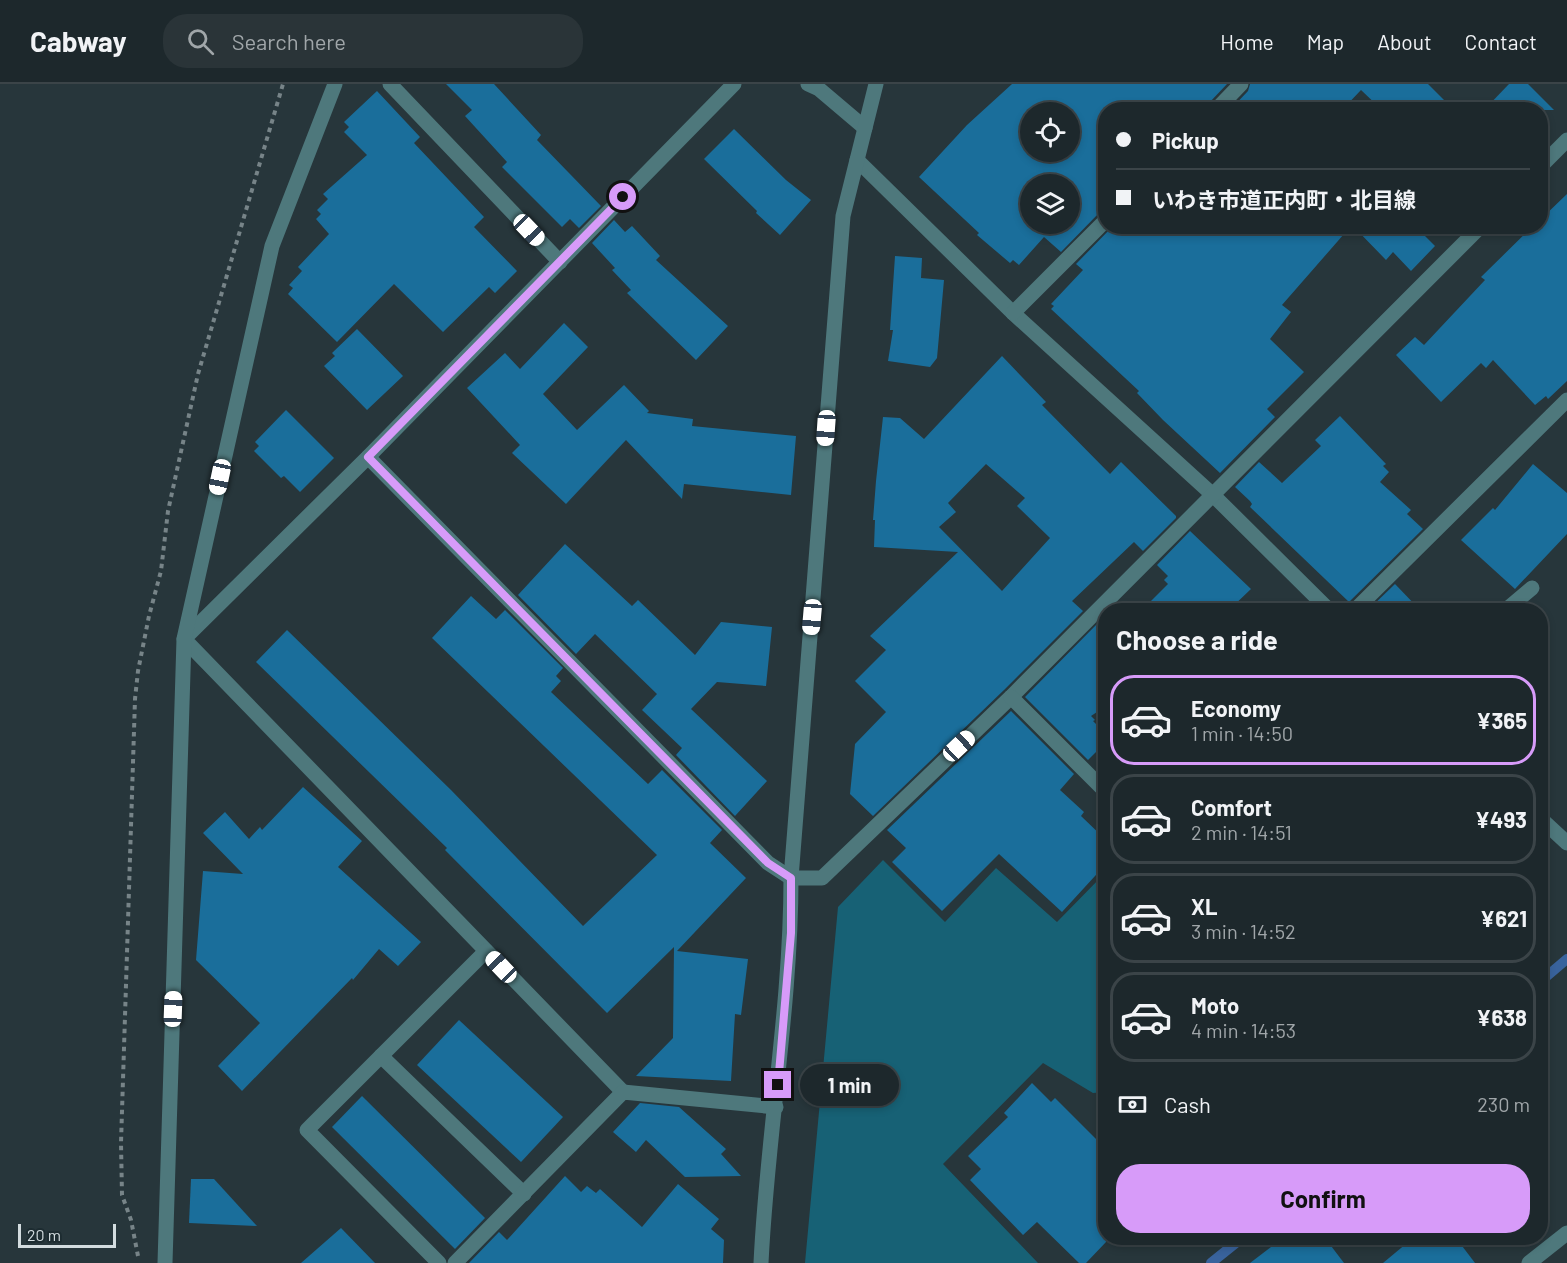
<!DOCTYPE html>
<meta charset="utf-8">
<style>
:root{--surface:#1d282c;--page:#2a3438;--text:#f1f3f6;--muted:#a0a6a9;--line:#3b4448;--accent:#d79bf9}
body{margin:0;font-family:Barlow,"Noto Sans JP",sans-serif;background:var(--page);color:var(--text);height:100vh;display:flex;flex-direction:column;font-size:22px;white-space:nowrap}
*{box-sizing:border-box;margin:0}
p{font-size:20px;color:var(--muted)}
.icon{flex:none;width:33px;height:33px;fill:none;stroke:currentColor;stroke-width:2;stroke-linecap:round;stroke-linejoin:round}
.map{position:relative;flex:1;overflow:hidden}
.drawer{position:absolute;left:1098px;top:519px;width:450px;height:642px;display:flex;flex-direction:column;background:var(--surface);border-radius:24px;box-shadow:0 3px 9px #0003,0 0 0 2px var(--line)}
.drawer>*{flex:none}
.top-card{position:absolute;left:1098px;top:18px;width:450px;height:132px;border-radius:24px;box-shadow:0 3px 9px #0003,0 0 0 2px var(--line);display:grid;align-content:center;height:132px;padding:0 18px;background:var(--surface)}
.fabs{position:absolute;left:1020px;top:18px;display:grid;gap:12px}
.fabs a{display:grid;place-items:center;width:60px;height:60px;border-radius:50%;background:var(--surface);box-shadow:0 3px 9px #0003,0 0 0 2px var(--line);font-size:30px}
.scale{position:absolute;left:18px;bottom:15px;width:98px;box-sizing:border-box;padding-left:6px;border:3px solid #d3dcdf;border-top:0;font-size:16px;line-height:21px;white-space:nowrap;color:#d3dcdf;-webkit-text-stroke:4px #1d2c31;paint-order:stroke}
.end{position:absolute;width:27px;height:27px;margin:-14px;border:8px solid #d79bf9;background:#111;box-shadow:0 0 0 3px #111}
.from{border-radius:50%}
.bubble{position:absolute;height:42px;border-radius:21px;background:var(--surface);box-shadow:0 3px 9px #0003,0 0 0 2px var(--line);font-size:20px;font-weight:700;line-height:42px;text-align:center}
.car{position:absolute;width:18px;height:36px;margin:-18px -9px;border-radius:8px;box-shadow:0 0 4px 2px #0007;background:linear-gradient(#fff 24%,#345 0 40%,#fff 0 76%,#345 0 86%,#fff 0)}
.top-card b{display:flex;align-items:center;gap:21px;height:57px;font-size:22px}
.top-card b+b{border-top:2px solid var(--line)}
.top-card i{width:15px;height:15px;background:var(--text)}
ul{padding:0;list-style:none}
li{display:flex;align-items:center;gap:18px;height:90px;margin:0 12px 9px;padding:0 6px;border:3px solid var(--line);border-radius:24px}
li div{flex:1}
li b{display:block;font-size:22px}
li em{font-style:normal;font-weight:700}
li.active{border-color:var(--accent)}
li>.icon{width:54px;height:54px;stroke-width:1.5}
h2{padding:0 18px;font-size:27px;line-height:72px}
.pay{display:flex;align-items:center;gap:15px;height:66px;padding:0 18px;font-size:22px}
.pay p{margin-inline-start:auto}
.primary-button{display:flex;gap:12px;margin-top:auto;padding:12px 18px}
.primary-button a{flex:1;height:69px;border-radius:24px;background:var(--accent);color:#111;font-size:24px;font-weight:700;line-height:69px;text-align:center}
header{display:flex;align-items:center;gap:36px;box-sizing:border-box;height:84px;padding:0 30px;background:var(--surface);border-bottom:2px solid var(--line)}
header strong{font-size:28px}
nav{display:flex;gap:33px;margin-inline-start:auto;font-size:21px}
.search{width:420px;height:54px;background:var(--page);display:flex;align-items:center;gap:15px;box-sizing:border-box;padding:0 21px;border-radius:24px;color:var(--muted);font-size:22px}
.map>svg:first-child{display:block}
.green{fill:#176175}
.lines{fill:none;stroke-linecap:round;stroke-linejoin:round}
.stream{stroke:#39639d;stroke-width:10}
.building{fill:#1a6e9b;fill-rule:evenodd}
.path{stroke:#778488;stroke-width:4;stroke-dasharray:4.5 4.5;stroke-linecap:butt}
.minor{stroke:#4e787c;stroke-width:15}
.route{stroke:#d79bf9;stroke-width:8}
</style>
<header>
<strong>Cabway</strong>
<div class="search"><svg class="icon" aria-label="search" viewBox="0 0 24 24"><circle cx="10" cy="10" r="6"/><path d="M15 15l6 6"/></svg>Search here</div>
<nav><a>Home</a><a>Map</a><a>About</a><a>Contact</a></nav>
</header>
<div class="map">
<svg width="1567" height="1179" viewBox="0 0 1567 1179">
<rect width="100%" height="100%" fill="#27363b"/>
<!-- green -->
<path class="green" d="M883,776L945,838L996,784L1057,838L1105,789V1008L1093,1009L1043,979L943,1080L1038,1179H805L838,823Z"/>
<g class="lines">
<!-- stream -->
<g class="stream">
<path d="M1540,898L1567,875"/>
<path d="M1211,1179L1242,1154"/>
</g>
</g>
<!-- building -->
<g class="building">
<path d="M446,0H494L541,51L537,56L601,122L579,144L570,135L562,143L502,83L507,78L465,32L472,26Z"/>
<path d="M1012,0H1227L1209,19L1206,26H1106V127L1099,129L1061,168L1044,153L1019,181L1013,176L1010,179L977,151L979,149L919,93L967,41ZM1030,28H1070V68H1030ZM1030,100H1070V140H1030Z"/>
<path d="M1250,0H1428L1454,26H1382L1361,6L1342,26H1230L1248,7Z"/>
<path d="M1509,0H1528L1554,26H1484Z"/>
<path d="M377,7L420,53L414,59L484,133L474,143L517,187L495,209L489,203L443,248L394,200L337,258L288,210L293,204L289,201L302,187L298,183L329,150L316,135L321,130L317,126L328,115L323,110L367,71L344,48L349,43L344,38Z"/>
<path d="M734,45L786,96L811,116L780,151L756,129L757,127L704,75Z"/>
<path d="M1567,110V297L1548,315L1546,312L1535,321L1493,276L1486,284L1481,279L1441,318L1396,271L1415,253L1424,261L1485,196L1481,193L1533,142H1540V136Z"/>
<path d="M614,136L625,148L632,142L660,172L656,176L728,242L696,276L627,209L631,206L612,186L615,184L592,159Z"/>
<path d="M1113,142H1351L1282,221L1291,228L1270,255L1304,288L1267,325L1275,333L1220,389L1163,336L1137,309L1139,307L1051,225L1054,222L1051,220L1083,186L1076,180Z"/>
<path d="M1353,142H1418L1417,144L1435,162L1411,187L1393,168L1386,176Z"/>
<path d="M895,172L922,174L921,194L944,196L937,274L930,283L888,277L893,246H890Z"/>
<path d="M564,239L588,263L543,310L577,346L624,301L649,327L647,329L693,335L692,342L796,352L791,411L684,400L682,415L626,356L566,420L512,369L520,361L467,304L505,269L520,285Z"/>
<path d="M357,245L403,292L367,326L324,282L335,272L332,269Z"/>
<path d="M1002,272L1046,318L1042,321L1110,390L1121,378L1176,432V434L1143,467L1134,458L1072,517L1083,527L1004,606L873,732L850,710L855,660L886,628L855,597L886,566L870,552L958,468L874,463L875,436H873L876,397L883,333L900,334L924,355ZM986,380L1025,414L1017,422L1050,454L1002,507L939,443L956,428L948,419Z"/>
<path d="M286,326L334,374L300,408L284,392L281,394L254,367L259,362L255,358Z"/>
<path d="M1340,332L1386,380L1383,382L1389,388L1380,398L1411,426L1407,430L1423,445L1349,518L1250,423L1252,420L1250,417L1235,403L1259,378L1282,399L1321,362L1315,356Z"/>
<path d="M1533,380L1567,409V450L1515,505L1461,456L1493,424L1495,426Z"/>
<path d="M1190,447L1251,505L1229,526H1142L1168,500L1164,496L1168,492L1157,481Z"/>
<path d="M565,460L632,522L638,516L695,571L721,538L772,543L766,602L717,598L691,625L767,697L735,732L676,671L682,664L642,626L657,610L595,550L576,570L518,511Z"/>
<path d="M1395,500L1420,526H1368Z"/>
<path d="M471,512L496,535L505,526L563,584L556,592L561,597L551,608L648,700L662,686L722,746L710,759L746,794L677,867L748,875L741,931L735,930L731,997L636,992L673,954L674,863L607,929L445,766L447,764L256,578L287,546L451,706L583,842L657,771L432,554Z"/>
<path d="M1097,540L1106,548V622L1091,632L1095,636L1093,637L1106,650V658L1088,676L1025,613Z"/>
<path d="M1011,627L1074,690L1060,706L1084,728L1081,732L1106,756V780L1062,828L999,770L942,827L892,778L906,764L887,746Z"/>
<path d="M303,703L362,757L338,783L421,858L398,882L379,865L353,896L352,894L242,1007L218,982L260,939L196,876L203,787L243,790L203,749L225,728L249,755L260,743L262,746Z"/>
<path d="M459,936L563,1033L521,1078L417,981Z"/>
<path d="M1032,999L1051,1018L1055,1014L1106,1065V1158L1086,1179H1079L1037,1138L1023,1151L970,1096L981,1085L968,1072L1008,1033L1004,1029Z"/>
<path d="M362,1012L485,1134L455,1165L332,1043Z"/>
<path d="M640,1019L679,1023L726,1065L721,1070L741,1092L685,1093L646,1056L636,1068L613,1048Z"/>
<path d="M565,1092L581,1108L587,1102L596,1109L600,1105L642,1143L678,1100L719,1135L711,1145L724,1156L723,1179H469L499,1148L507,1156Z"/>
<path d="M191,1095H214L257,1142L189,1139Z"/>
<path d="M341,1144L375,1179H301Z"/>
<path d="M1283,1154H1325L1344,1179H1250Z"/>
<path d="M1413,1154H1456L1475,1179H1383Z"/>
</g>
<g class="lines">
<!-- path -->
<path class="path" d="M138,1172L131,1136L122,1111L121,1059L135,615L138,587L149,532L161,487L168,427L198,290L283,0"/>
<!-- minor -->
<g class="minor">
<path d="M390,0L560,178"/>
<path d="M808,0L819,5L865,44"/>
<path d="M1216,26L1241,0"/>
<path d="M857,76L1013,229L1213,411L1329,526"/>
<path d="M1540,83L1567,56"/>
<path d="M1013,229L1106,136"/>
<path d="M368,373L768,779L791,794H822L1011,613L1481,142"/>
<path d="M1355,526L1567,316"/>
<path d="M1506,526L1532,504"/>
<path d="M1011,613L1106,708"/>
<path d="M1540,734L1567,759"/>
<path d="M381,972L524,1110"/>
<path d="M623,1008L184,555L368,373L734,0"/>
<path d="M165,1179L184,555L272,162L335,0"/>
<path d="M439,1179L307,1046L486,867"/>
<path d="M455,1179L623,1008L776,1023"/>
<path d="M761,1179C767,1050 791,923 791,794L843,132L876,0"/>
<path d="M1529,1179L1567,1149"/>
</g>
</g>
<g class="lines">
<!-- route -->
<path class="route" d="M623,113L368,373L768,779L791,794V849L778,1001"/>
</g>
</svg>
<div class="fabs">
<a><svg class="icon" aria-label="locate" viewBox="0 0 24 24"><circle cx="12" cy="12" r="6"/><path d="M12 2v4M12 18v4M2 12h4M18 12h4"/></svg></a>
<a><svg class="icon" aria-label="layers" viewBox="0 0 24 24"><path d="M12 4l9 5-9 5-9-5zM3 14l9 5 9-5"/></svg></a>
</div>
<div class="scale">20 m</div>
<i class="end from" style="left:623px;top:113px"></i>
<i class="end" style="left:778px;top:1001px"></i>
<div class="bubble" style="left:800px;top:980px;width:99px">1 min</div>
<i class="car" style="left:529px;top:146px;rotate:136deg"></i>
<i class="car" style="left:826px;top:344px;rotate:184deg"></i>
<i class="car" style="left:220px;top:393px;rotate:192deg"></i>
<i class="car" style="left:812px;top:533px;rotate:185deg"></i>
<i class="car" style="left:959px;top:662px;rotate:47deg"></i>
<i class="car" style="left:501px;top:883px;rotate:316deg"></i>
<i class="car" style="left:173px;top:925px;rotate:2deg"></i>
<div class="top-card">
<b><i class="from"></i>Pickup</b>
<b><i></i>いわき市道正内町・北目線</b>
</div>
<section class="drawer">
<h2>Choose a ride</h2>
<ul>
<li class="active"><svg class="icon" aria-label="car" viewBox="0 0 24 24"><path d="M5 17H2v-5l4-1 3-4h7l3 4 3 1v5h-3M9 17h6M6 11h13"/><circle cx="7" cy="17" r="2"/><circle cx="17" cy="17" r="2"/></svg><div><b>Economy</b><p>1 min · 14:50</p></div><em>¥365</em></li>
<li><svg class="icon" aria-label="car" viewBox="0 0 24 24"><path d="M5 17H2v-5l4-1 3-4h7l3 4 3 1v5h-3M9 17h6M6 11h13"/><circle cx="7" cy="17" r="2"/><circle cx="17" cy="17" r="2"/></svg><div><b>Comfort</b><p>2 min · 14:51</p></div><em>¥493</em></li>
<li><svg class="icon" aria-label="car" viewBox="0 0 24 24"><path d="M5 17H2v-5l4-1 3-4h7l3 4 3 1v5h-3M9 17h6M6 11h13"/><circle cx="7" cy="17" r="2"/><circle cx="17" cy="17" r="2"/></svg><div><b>XL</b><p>3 min · 14:52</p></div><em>¥621</em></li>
<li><svg class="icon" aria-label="car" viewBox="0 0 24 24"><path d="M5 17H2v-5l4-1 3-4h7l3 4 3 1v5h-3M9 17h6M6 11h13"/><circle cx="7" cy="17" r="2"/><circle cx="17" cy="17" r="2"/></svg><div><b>Moto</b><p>4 min · 14:53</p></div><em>¥638</em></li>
</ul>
<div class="pay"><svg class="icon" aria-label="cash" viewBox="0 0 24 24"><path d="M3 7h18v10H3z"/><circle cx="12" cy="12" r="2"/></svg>Cash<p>230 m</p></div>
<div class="primary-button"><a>Confirm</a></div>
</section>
</div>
